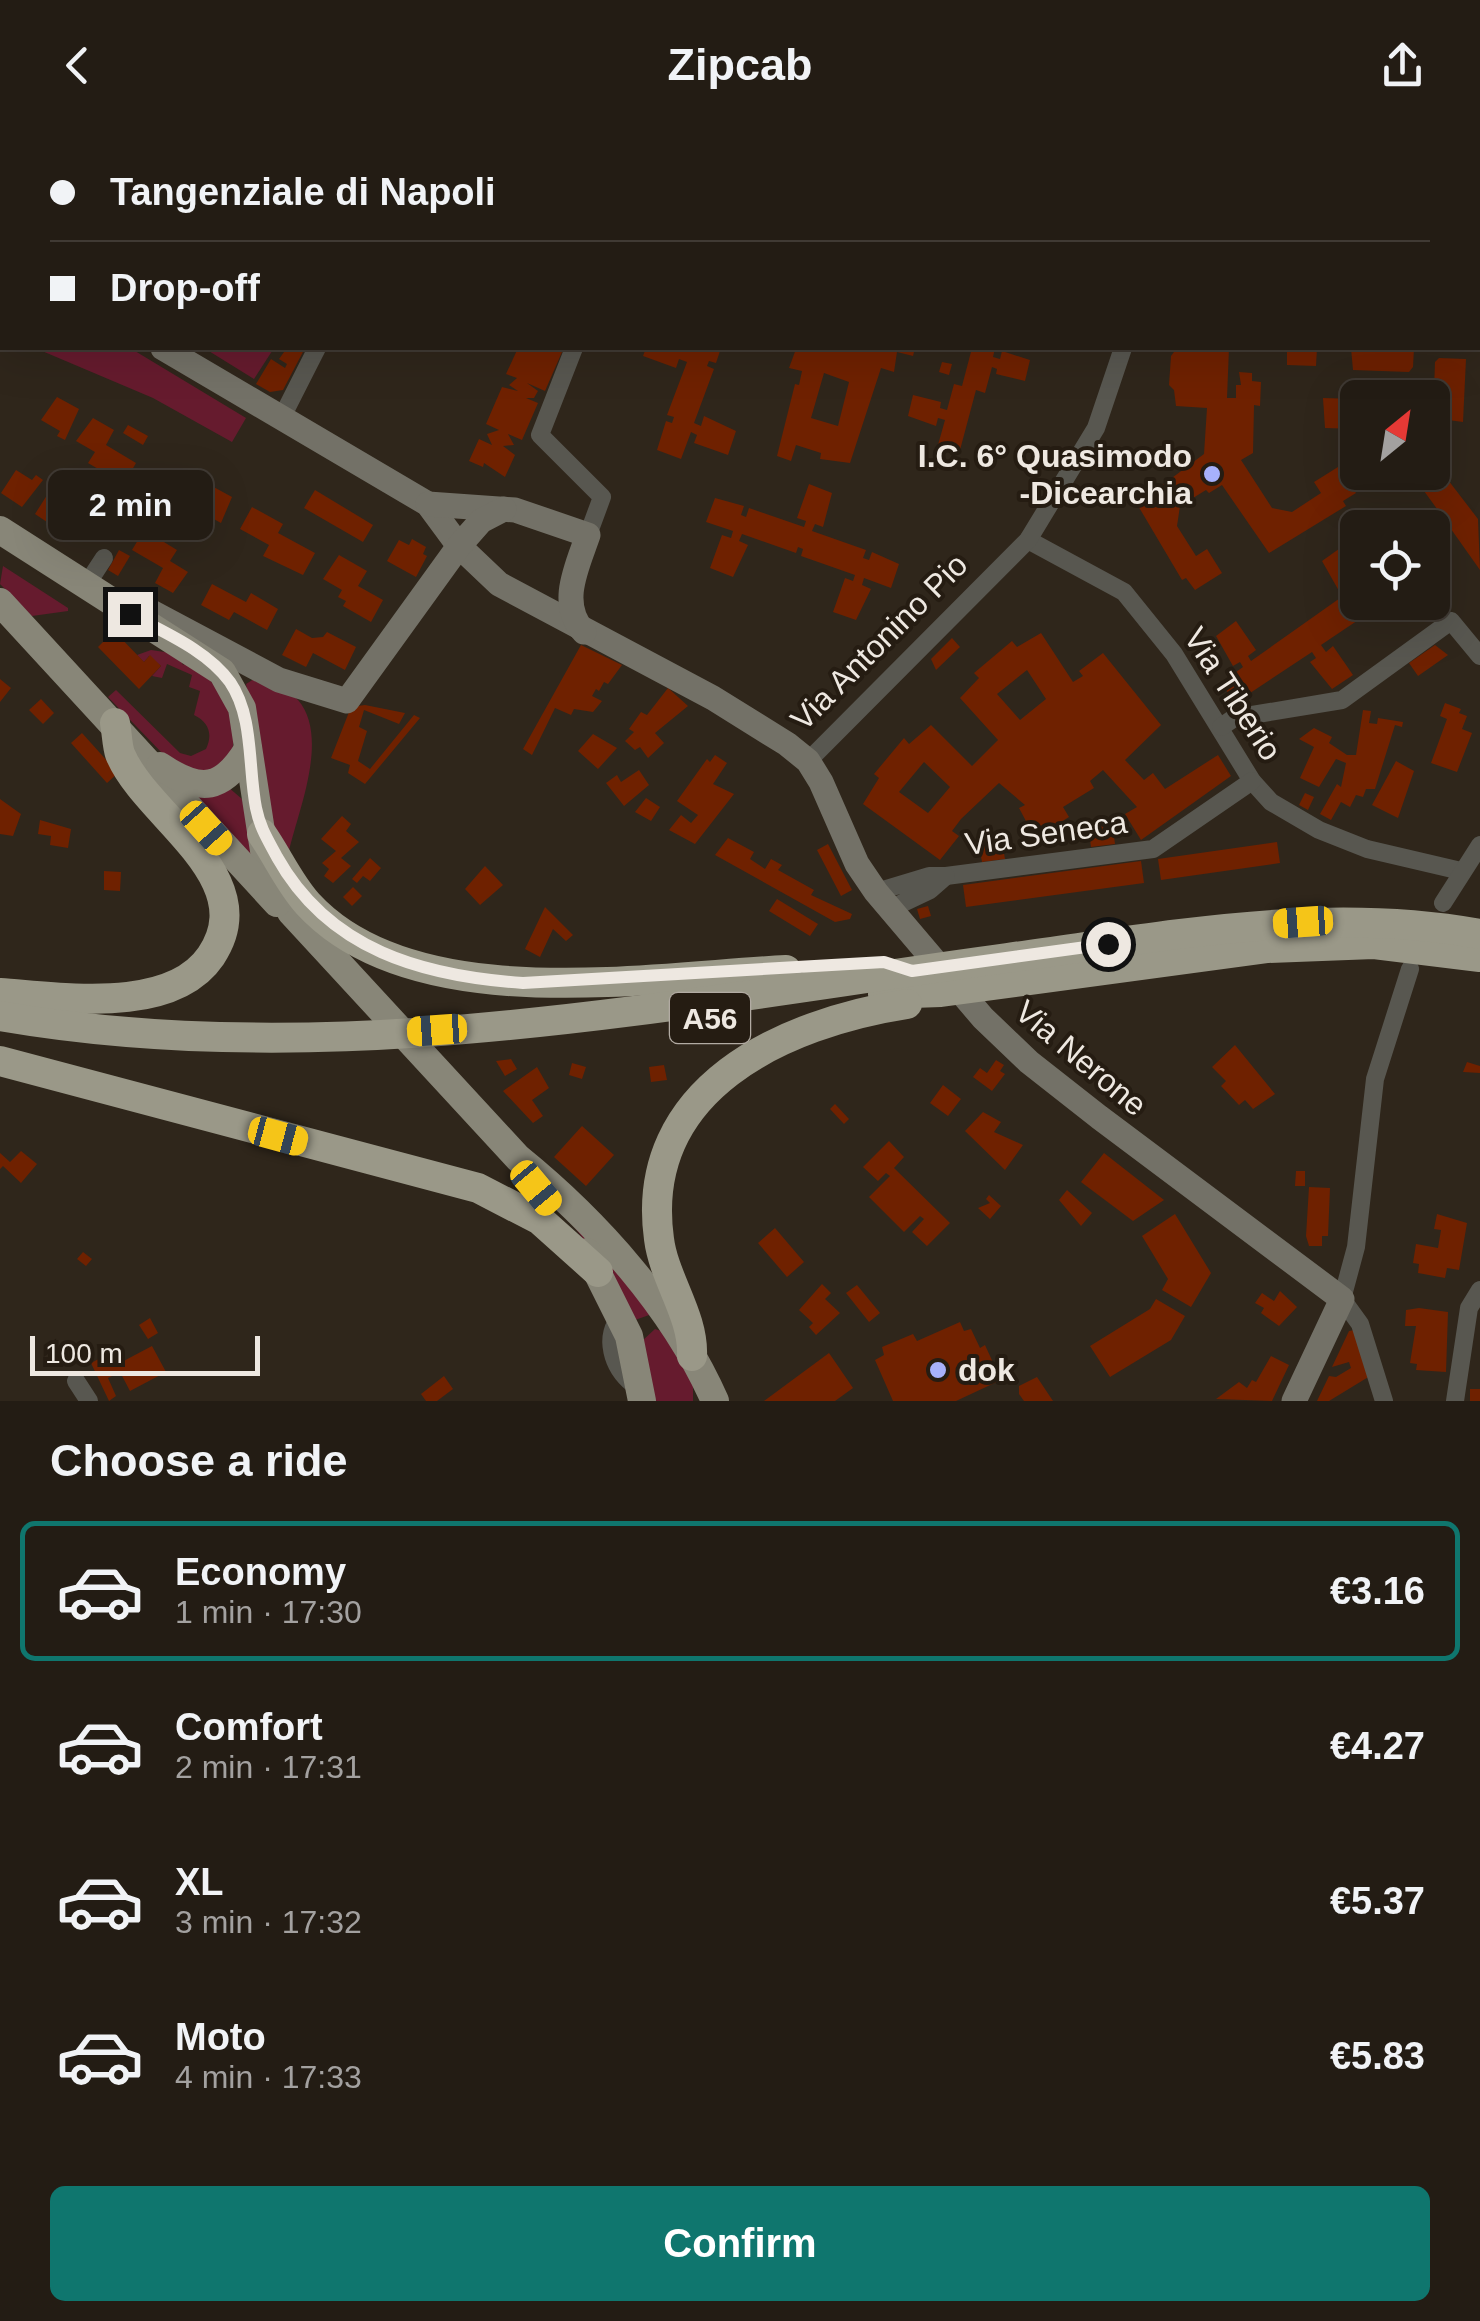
<!DOCTYPE html>
<meta charset="utf-8">
<style>
:root{--surface:#231c14;--page:#2f2922;--text:#f1f3f6;--muted:#a3a1a0;--line:#403a34;--accent:#0f766e}
body{margin:0;font-family:Helvetica,sans-serif;background:var(--page);color:var(--text);height:100vh;display:flex;flex-direction:column;font-size:38px;white-space:nowrap}
*{box-sizing:border-box;margin:0}
p{font-size:32px;color:var(--muted)}
.icon{flex:none;width:55px;height:55px;fill:none;stroke:currentColor;stroke-width:2;stroke-linecap:round;stroke-linejoin:round}
.map{position:relative;height:1271px;overflow:hidden}
.sheet{display:flex;flex-direction:column;background:var(--surface);flex:1}
.sheet>*{flex:none}
.hud{position:absolute;left:0px;top:0px;width:1480px;height:220px;box-shadow:0 10px 40px #0002,0 0 0 2px var(--line);display:grid;align-content:center;height:220px;padding:0 50px;background:var(--surface)}
.needle{width:65px;rotate:30deg}
.buttons{position:absolute;left:1340px;top:250px;display:grid;gap:20px}
.buttons a{display:grid;place-items:center;width:110px;height:110px;border-radius:15px;background:var(--surface);box-shadow:0 10px 40px #0002,0 0 0 2px var(--line);font-size:50px}
.scale{position:absolute;left:30px;bottom:25px;width:230px;box-sizing:border-box;padding-left:10px;border:5px solid #eee8e1;border-top:0;font-size:28px;line-height:35px;white-space:nowrap;color:#eee8e1;-webkit-text-stroke:8px #251c12;paint-order:stroke}
.end{position:absolute;width:45px;height:45px;margin:-22px;border:12px solid #eee8e1;background:#111;box-shadow:0 0 0 5px #111}
.from{border-radius:50%}
.bubble{position:absolute;height:70px;border-radius:15px;background:var(--surface);box-shadow:0 10px 40px #0002,0 0 0 2px var(--line);font-size:32px;font-weight:800;line-height:70px;text-align:center}
.car{position:absolute;width:30px;height:60px;margin:-30px -15px;border-radius:12px;box-shadow:0 0 8px 2px #0007;background:linear-gradient(#f5c518 24%,#345 0 40%,#f5c518 0 76%,#345 0 86%,#f5c518 0)}
.hud b{display:flex;align-items:center;gap:35px;height:95px;font-size:38px}
.hud b+b{border-top:2px solid var(--line)}
.hud i{width:25px;height:25px;background:var(--text)}
ul{padding:0;list-style:none}
li{display:flex;align-items:center;gap:30px;height:140px;margin:0 20px 15px;padding:0 30px;border:5px solid transparent;border-radius:15px}
li div{flex:1}
li b{display:block;font-size:38px}
li em{font-style:normal;font-weight:800}
li.current{border-color:var(--accent)}
li>.icon{width:90px;height:90px;stroke-width:1.5}
h2{padding:0 50px;font-size:45px;line-height:120px}
.cta{display:flex;gap:20px;margin-top:auto;padding:20px 50px}
.cta a{flex:1;height:115px;border-radius:15px;background:var(--accent);color:#fff;font-size:40px;font-weight:800;line-height:115px;text-align:center}
header{display:flex;justify-content:space-between;align-items:center;height:130px;padding:0 50px;background:var(--surface);font-size:45px;font-weight:800}
.map>svg:first-child{display:block}
.green{fill:#661b2e}
.building{fill:#6f2100;fill-rule:evenodd}
.lines{fill:none;stroke-linecap:round;stroke-linejoin:round}
.street{stroke:#585750;stroke-width:18}
.secondary{stroke:#737167;stroke-width:25}
.primary{stroke:#888678;stroke-width:28}
.highway{stroke:#9a9888;stroke-width:30}
.route{stroke:#eee8e1;stroke-width:12}
.poi-dot{fill:#a7b1fc;stroke:#251c12;stroke-width:4}
.labels{text-anchor:middle;dominant-baseline:central;stroke-width:8;stroke-linejoin:round;paint-order:stroke}
.shield{fill:#251c12;stroke:#b2aba3;stroke-width:2.5}
.shield-label{font-size:30px;font-weight:bold;fill:#eee8e1}
.poi-label{font-size:32px;font-weight:bold;fill:#eee8e1;stroke:#251c12;text-anchor:end}
.street-label{font-size:32px;fill:#eee8e1;stroke:#251c12}
</style>
<header><svg class="icon" aria-label="back" viewBox="0 0 24 24"><path d="M15 5l-7 7 7 7"/></svg>Zipcab<svg class="icon" aria-label="share" viewBox="0 0 24 24"><path d="M12 15V3M7 8l5-5 5 5M5 13v7h14v-7"/></svg></header>
<div class="map">
<svg width="1480" height="1271" viewBox="0 0 1480 1271">
<rect width="100%" height="100%" fill="#2f261b"/>
<!-- green -->
<g class="green">
<path d="M35,218H130L246,288L232,312L153,268Z"/>
<path d="M204,218H274L254,249Z"/>
<path d="M3,436L68,478V481L32,486L0,454Z"/>
<path d="M151,520L178,524L183,535L188,530C221,554 240,588 231,629L203,644L163,624L108,567L116,560L180,623L191,626L206,619C213,605 209,592 194,585L200,561L189,557L192,545L167,534L162,548L152,546L161,536L149,526L144,532L137,525Z"/>
<path d="M257,547C270,554 289,559 298,570C330,607 298,681 289,721L274,699L246,554Z"/>
<path d="M228,657L242,669L256,734L194,666Z"/>
<path d="M565,1085H568L652,1184L635,1190L608,1141Z"/>
<path d="M655,1199L661,1201L693,1248V1271H655L642,1211Z"/>
</g>
<!-- building -->
<g class="building">
<path d="M287,218H305L283,260L270,262L256,254L271,229L285,238L287,234L279,229Z"/>
<path d="M518,218H551L562,222L545,261L527,253L538,261L534,268H526L538,273L522,310L508,304L514,315L503,316L515,325L505,347L484,333L483,337L469,331L479,309L492,315L487,304L499,300L486,294L502,257L518,261L509,255L517,248L506,244Z"/>
<path d="M646,218H684L691,222L692,218H721L716,233L709,231L707,236L714,239L694,293L701,296L704,286L736,301L728,325L694,313L697,305L691,302L681,329L657,320L666,291L672,293L674,287L667,285L687,232L679,229L676,238L643,226Z"/>
<path d="M915,218L913,226L897,222L894,242L881,238L850,333L820,329L821,323L796,315L791,331L777,326L795,254L799,255L802,241L789,238L796,219ZM824,243L849,252L838,296L811,288Z"/>
<path d="M972,218H995L993,227L1000,229L1002,221L1030,230L1025,251L996,244L997,239L992,237L985,263L976,260L960,320L938,315L945,290L938,288L936,296L908,286L913,265L941,272L940,278L947,280L954,254L962,256Z"/>
<path d="M1177,218H1229L1227,268H1236V255H1241L1239,242L1252,243V251L1261,252L1260,276L1254,275L1253,323L1241,330L1272,378L1292,382L1321,363L1314,352L1338,337L1356,363L1343,371L1346,376L1269,423L1222,355L1209,363L1206,360L1180,376L1177,396L1196,426L1207,419L1222,443L1195,460L1186,448L1182,450L1137,374L1204,324L1207,278L1176,276L1174,260L1169,255L1171,226Z"/>
<path d="M1287,218H1317L1316,236L1287,235Z"/>
<path d="M1351,218H1414L1413,237L1409,242L1353,240Z"/>
<path d="M1439,228L1466,229L1463,292L1433,288L1435,232Z"/>
<path d="M942,232L952,234L949,245L939,242Z"/>
<path d="M57,267L79,279L65,310L57,306L60,301L41,290Z"/>
<path d="M1323,268L1358,269V299L1325,298Z"/>
<path d="M93,288L114,300L106,315L136,333L124,354L88,333L95,322L76,311Z"/>
<path d="M128,295L148,306L143,315L123,303Z"/>
<path d="M16,340L32,350L36,345L43,350L22,377L1,363Z"/>
<path d="M1396,342H1421L1405,357Z"/>
<path d="M1445,346L1478,389L1480,440L1446,392L1440,396L1445,403L1432,412V398H1405L1430,380L1435,387L1440,383L1424,361Z"/>
<path d="M170,352L202,369L210,355L232,367L221,393L201,382L197,389L191,385L188,390L159,374Z"/>
<path d="M809,354L832,363L823,397L815,394L812,401L866,420L863,428L869,430L872,422L899,434L891,458L864,448L862,455L871,459L856,490L833,482L845,448L853,451L855,445L801,426L803,419L798,417L796,423L742,404L739,411L748,415L733,447L710,438L722,405L731,408L733,401L706,392L715,368L744,376L741,385L746,387L749,378L804,397L806,391L797,388Z"/>
<path d="M315,360L373,395L363,412L304,378Z"/>
<path d="M49,362L67,373L71,367L77,371L81,365L105,383L93,403L64,384L56,398L35,384Z"/>
<path d="M252,377L283,394L278,403L315,423L303,445L263,426L269,415L240,399Z"/>
<path d="M144,400L177,420L170,431L188,442L173,463L155,453L163,438L132,420Z"/>
<path d="M412,409L426,417L423,424L427,426L416,447L387,431L399,410L409,415Z"/>
<path d="M1343,416L1358,437V472H1385L1321,515L1326,522L1333,516L1353,545L1332,559L1310,532L1316,528L1312,522L1235,573L1221,553L1243,537L1240,532L1233,536L1216,506L1236,491L1256,520L1248,526L1251,531L1350,461L1347,456L1339,461L1322,431Z"/>
<path d="M119,420L130,426L118,446L108,440Z"/>
<path d="M339,425L367,441L358,456L383,470L371,492L343,476L346,471L338,467L342,460L323,449Z"/>
<path d="M212,454L246,472L251,463L278,479L267,500L234,482L229,490L201,475Z"/>
<path d="M296,499L312,508L323,507L327,502L356,517L345,540L313,523L306,537L282,525Z"/>
<path d="M114,501L144,532L150,525L161,536L139,559L98,517Z"/>
<path d="M1041,503L1073,552L1083,546L1079,541L1103,523L1161,595L1125,630L1144,650L1153,643L1165,659L1218,625L1231,646L1141,710L1125,684L1137,677L1103,640L1090,651L1094,658L1063,677L1069,687L1035,708L1019,678L1025,675L999,653L961,689L952,701L959,706L940,730L863,674L879,648L874,644L904,608L909,614L931,595L972,636L998,610L960,568L979,548L974,543L1012,511L1017,517ZM1027,540L1046,569L1020,590L997,564ZM924,632L950,657L928,683L899,662Z"/>
<path d="M952,508L960,517L936,540L931,529Z"/>
<path d="M581,515L622,535L608,554L604,552L599,561L596,559L592,566L602,571L593,582L574,579L571,585L555,578L532,625L523,619Z"/>
<path d="M1435,515L1448,525L1418,546L1409,533Z"/>
<path d="M0,549L11,558L0,572Z"/>
<path d="M668,558L688,576L655,603L664,613L648,628L640,617L635,620L625,611L634,602L629,599L641,582L647,585Z"/>
<path d="M41,569L54,583L43,594L29,580Z"/>
<path d="M1445,573L1461,579L1459,583L1467,586L1462,599L1472,603L1457,642L1431,633L1447,589L1440,586Z"/>
<path d="M365,575L405,583L399,594L364,580L359,597L367,601L358,631L370,639L414,585L420,588L365,654L348,643L350,635L331,628L351,577Z"/>
<path d="M1363,580L1371,581L1369,593L1377,594L1378,588L1403,592L1402,597L1395,595L1375,659H1366L1363,667L1356,665L1350,677L1341,672L1331,690L1320,684L1337,654L1341,657L1346,633L1336,629L1319,657L1300,648L1314,617L1299,609L1314,598L1332,607L1329,613L1347,625H1356Z"/>
<path d="M82,603L118,643L107,653L71,613Z"/>
<path d="M593,604L617,618L598,639L578,621Z"/>
<path d="M715,625L727,633L713,654L734,664L695,714L669,700L681,685L691,693L698,685L677,671L707,629L710,632Z"/>
<path d="M1396,631L1414,641L1398,688L1372,675Z"/>
<path d="M639,640L649,655L624,676L606,653L617,645L621,652Z"/>
<path d="M1305,663L1314,667L1308,680L1299,675Z"/>
<path d="M646,668L660,677L651,691L635,682Z"/>
<path d="M0,669L21,684L13,706L0,704Z"/>
<path d="M342,686L351,694L346,701L359,712L341,728L351,736L333,753L324,746L329,739L322,733L336,721L321,709Z"/>
<path d="M40,690L71,699L68,718L50,715L51,706L38,704Z"/>
<path d="M1112,691L1115,714L1091,717L1088,694Z"/>
<path d="M1001,706L1005,729L982,732L978,710Z"/>
<path d="M728,708L754,722L750,729L765,739L771,729L782,735L778,740L814,760L811,765L852,784L850,789L835,792L715,725Z"/>
<path d="M1277,712L1280,733L1161,750L1158,729Z"/>
<path d="M828,714L852,760L841,766L817,720Z"/>
<path d="M370,728L381,738L370,751L363,746L357,753L352,749Z"/>
<path d="M1141,731L1144,753L966,777L963,755Z"/>
<path d="M485,736L503,755L480,775L465,759Z"/>
<path d="M104,741L121,742L120,761L104,760Z"/>
<path d="M353,757L362,766L352,776L343,767Z"/>
<path d="M777,769L818,794L810,806L769,781Z"/>
<path d="M928,776L931,786L920,789L917,779Z"/>
<path d="M545,777L573,805L566,811L553,799L540,827L525,819Z"/>
<path d="M1235,915L1275,964L1253,979L1245,970L1239,975L1221,956L1226,951L1212,937Z"/>
<path d="M511,929L517,939L505,946L496,931Z"/>
<path d="M996,930L1004,935L1000,941L1005,944L992,961L973,947L980,938L987,943Z"/>
<path d="M1467,932L1480,936V943L1463,942Z"/>
<path d="M572,933L586,937L582,949L569,945Z"/>
<path d="M664,935L667,950L651,952L649,937Z"/>
<path d="M537,937L549,958L532,970L543,986L533,993L503,961Z"/>
<path d="M943,955L961,969L948,986L930,973Z"/>
<path d="M835,974L849,989L844,994L830,979Z"/>
<path d="M983,982L1001,992L994,1002L1023,1015L1005,1040L965,1001Z"/>
<path d="M582,996L614,1025L586,1056L554,1027Z"/>
<path d="M889,1011L904,1027L894,1038L950,1093L927,1116L912,1102L924,1089L920,1086L904,1102L869,1067L890,1046L886,1043L878,1051L863,1037Z"/>
<path d="M21,1021L37,1034L21,1053L3,1036L0,1039V1023L10,1032Z"/>
<path d="M1104,1023L1164,1070L1133,1091L1081,1052Z"/>
<path d="M1296,1041H1305V1056H1295Z"/>
<path d="M1309,1057L1330,1058L1328,1106H1322V1116H1309L1306,1106Z"/>
<path d="M1067,1060L1092,1083L1081,1096L1059,1070Z"/>
<path d="M989,1065L1001,1076L990,1089L978,1078L990,1073L986,1069Z"/>
<path d="M1175,1084L1211,1143L1191,1177L1162,1160L1168,1149L1142,1106Z"/>
<path d="M1437,1084L1467,1093L1459,1140L1447,1138L1445,1148L1418,1143L1419,1134L1413,1133L1416,1114L1438,1118L1441,1100L1434,1099Z"/>
<path d="M775,1098L804,1132L787,1147L758,1113Z"/>
<path d="M83,1122L92,1129L86,1136L77,1129Z"/>
<path d="M822,1154L831,1163L825,1169L840,1183L816,1205L809,1197L813,1193L799,1180Z"/>
<path d="M857,1155L880,1183L869,1192L846,1163Z"/>
<path d="M1280,1161L1297,1177L1279,1196L1261,1183L1264,1178L1255,1173L1262,1163L1274,1171Z"/>
<path d="M1156,1169L1185,1186L1171,1210L1110,1247L1090,1216L1150,1179Z"/>
<path d="M1419,1178L1448,1182L1446,1242L1416,1240L1417,1234L1410,1233L1416,1196H1405L1406,1180Z"/>
<path d="M150,1188L158,1203L148,1209L139,1195Z"/>
<path d="M960,1192L964,1201L971,1199L980,1218L985,1215L1001,1250L956,1271H893L875,1230L884,1225L882,1217L913,1204L917,1211Z"/>
<path d="M1355,1200L1370,1246L1329,1271H1317L1329,1246L1336,1247L1351,1238L1349,1232L1332,1237L1349,1201Z"/>
<path d="M152,1216L166,1242L130,1261L120,1242L108,1248L116,1266L109,1271L91,1233L110,1223L116,1235Z"/>
<path d="M829,1223L853,1258L835,1271H764Z"/>
<path d="M1271,1226L1289,1235L1272,1271L1216,1269L1239,1252L1247,1258L1252,1250L1256,1252Z"/>
<path d="M444,1246L453,1259L437,1271H426L421,1264Z"/>
<path d="M1037,1247L1053,1271H1024L1019,1264V1256Z"/>
<rect x="1470" y="1259" width="10" height="12"/>
</g>
<g class="lines">
<!-- street -->
<g class="street">
<path d="M930,0L935,2"/>
<path d="M126,2L127,0"/>
<path d="M256,2L257,0"/>
<path d="M422,2L423,0"/>
<path d="M647,2V0"/>
<path d="M1175,2L1176,0"/>
<path d="M0,51L2,55"/>
<path d="M1478,57H1480"/>
<path d="M0,158L2,154"/>
<path d="M574,218L540,305L602,367L588,405"/>
<path d="M281,289L317,218"/>
<path d="M1028,410L1124,462L1174,524L1252,651L1271,672L1319,700L1367,719L1461,741"/>
<path d="M87,454L104,428"/>
<path d="M1221,597L1234,588L1342,570L1451,491L1480,526"/>
<path d="M808,631L1028,410L1096,298L1123,218"/>
<path d="M946,746L1153,719L1252,651"/>
<path d="M876,762L929,746H946L930,760L890,779"/>
<path d="M1443,773L1480,715"/>
<path d="M621,1186C603,1207 612,1237 633,1254"/>
<path d="M76,1251L89,1271"/>
<path d="M1384,1271L1360,1194L1342,1169L1356,1117L1375,949L1410,839"/>
<path d="M1455,1271L1469,1178L1480,1160"/>
</g>
<!-- secondary -->
<g class="secondary">
<path d="M0,179L2,177"/>
<path d="M163,218L428,374L459,416L499,454L713,568L787,614L808,631L821,652L857,734L876,762L983,888L1029,932L1099,987L1342,1169L1294,1271"/>
<path d="M428,374L515,380L588,405C577,437 558,474 584,502"/>
<path d="M129,470L279,550L347,571L459,416L481,391L504,379"/>
</g>
<!-- primary -->
<g class="primary">
<path d="M0,400L222,542L242,578L265,727L291,782L518,1028C597,1092 674,1178 715,1271"/>
<path d="M0,472L277,773"/>
<path d="M160,636C201,664 223,660 248,619"/>
<path d="M587,1122L629,1206L642,1271"/>
</g>
<!-- highway -->
<g class="highway">
<path d="M262,704C278,727 289,753 308,774C413,888 648,847 786,840"/>
<path d="M0,863C61,867 171,885 211,826C264,747 146,687 120,624C117,615 117,603 115,593"/>
<path d="M883,864L941,862L1268,818L1374,814L1480,827"/>
<path d="M0,886C334,944 675,873 1007,828C1164,807 1322,775 1480,804"/>
<path d="M0,931L478,1058L540,1090L598,1142"/>
<path d="M692,1226C694,1186 664,1149 659,1109C638,958 784,893 907,874"/>
</g>
</g>
<g class="lines">
<!-- route -->
<path class="route" d="M130,484C163,502 207,520 230,552C254,587 248,638 256,678C260,698 268,710 277,727C329,820 422,846 523,853L884,832L912,841L1108,814"/>
</g>
<!-- markers -->
<g class="poi-dot">
<circle cx="1212" cy="344" r="10"/>
<circle cx="938" cy="1240" r="10"/>
</g>
<g class="labels">
<!-- shield labels -->
<rect class="shield" x="670" y="863" width="80" height="50" rx="8"/>
<g class="shield-label">
<text x="710" y="888">A56</text>
</g>
<!-- poi labels -->
<g class="poi-label">
<text x="1192" y="326">I.C. 6° Quasimodo<tspan x="1192" dy="37">-Dicearchia</tspan></text>
<text x="958" y="1240" text-anchor="start">dok</text>
</g>
<!-- street labels -->
<g class="street-label">
<text transform="translate(879 512) rotate(-45)">Via Antonino Pio</text>
<text transform="translate(1233 564) rotate(57)">Via Tiberio</text>
<text transform="translate(1046 703) rotate(-8)">Via Seneca</text>
<text transform="translate(1081 928) rotate(40)">Via Nerone</text>
</g>
</g>
</svg>
<div class="buttons">
<a><svg class="needle" viewBox="-14 -14 28 28"><path d="M0-13l5 13h-10z" fill="#e53935"/><path d="M0 13l5-13h-10z" fill="#a3a1a0"/></svg></a>
<a><svg class="icon" aria-label="locate" viewBox="0 0 24 24"><circle cx="12" cy="12" r="6"/><path d="M12 2v4M12 18v4M2 12h4M18 12h4"/></svg></a>
</div>
<div class="scale">100 m</div>
<i class="end from" style="left:1108px;top:814px"></i>
<i class="end" style="left:130px;top:484px"></i>
<div class="bubble" style="left:48px;top:340px;width:165px">2 min</div>
<i class="car" style="left:206px;top:698px;rotate:138deg"></i>
<i class="car" style="left:1303px;top:792px;rotate:266deg"></i>
<i class="car" style="left:437px;top:900px;rotate:266deg"></i>
<i class="car" style="left:278px;top:1006px;rotate:105deg"></i>
<i class="car" style="left:536px;top:1058px;rotate:140deg"></i>
<div class="hud">
<b><i class="from"></i>Tangenziale di Napoli</b>
<b><i></i>Drop-off</b>
</div>
</div>
<section class="sheet">
<h2>Choose a ride</h2>
<ul>
<li class="current"><svg class="icon" aria-label="car" viewBox="0 0 24 24"><path d="M5 17H2v-5l4-1 3-4h7l3 4 3 1v5h-3M9 17h6M6 11h13"/><circle cx="7" cy="17" r="2"/><circle cx="17" cy="17" r="2"/></svg><div><b>Economy</b><p>1 min · 17:30</p></div><em>€3.16</em></li>
<li><svg class="icon" aria-label="car" viewBox="0 0 24 24"><path d="M5 17H2v-5l4-1 3-4h7l3 4 3 1v5h-3M9 17h6M6 11h13"/><circle cx="7" cy="17" r="2"/><circle cx="17" cy="17" r="2"/></svg><div><b>Comfort</b><p>2 min · 17:31</p></div><em>€4.27</em></li>
<li><svg class="icon" aria-label="car" viewBox="0 0 24 24"><path d="M5 17H2v-5l4-1 3-4h7l3 4 3 1v5h-3M9 17h6M6 11h13"/><circle cx="7" cy="17" r="2"/><circle cx="17" cy="17" r="2"/></svg><div><b>XL</b><p>3 min · 17:32</p></div><em>€5.37</em></li>
<li><svg class="icon" aria-label="car" viewBox="0 0 24 24"><path d="M5 17H2v-5l4-1 3-4h7l3 4 3 1v5h-3M9 17h6M6 11h13"/><circle cx="7" cy="17" r="2"/><circle cx="17" cy="17" r="2"/></svg><div><b>Moto</b><p>4 min · 17:33</p></div><em>€5.83</em></li>
</ul>
<div class="cta"><a>Confirm</a></div>
</section>
